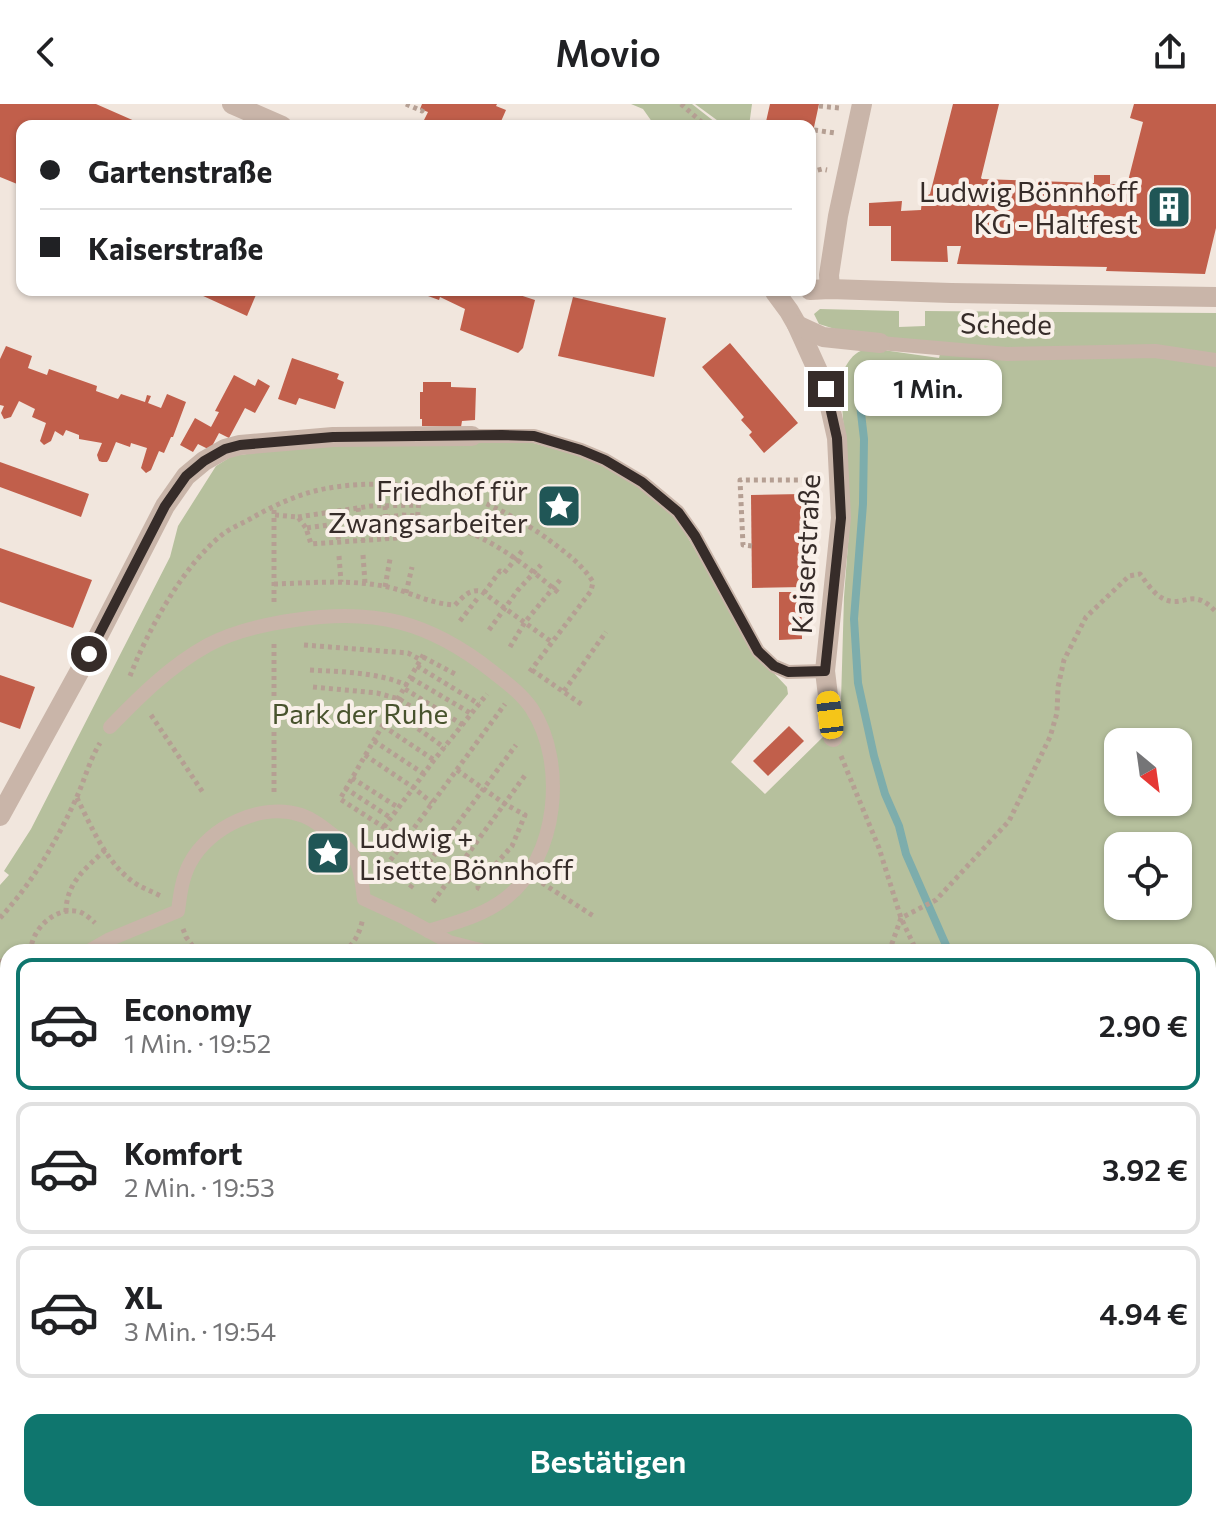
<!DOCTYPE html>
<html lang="de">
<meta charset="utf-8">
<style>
:root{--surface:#fff;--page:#f2f2f2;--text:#202124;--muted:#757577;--line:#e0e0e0;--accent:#0f766e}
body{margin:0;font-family:Commissioner,sans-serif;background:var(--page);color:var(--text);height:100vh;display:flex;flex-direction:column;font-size:30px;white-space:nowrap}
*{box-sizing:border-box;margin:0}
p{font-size:26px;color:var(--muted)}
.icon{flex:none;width:44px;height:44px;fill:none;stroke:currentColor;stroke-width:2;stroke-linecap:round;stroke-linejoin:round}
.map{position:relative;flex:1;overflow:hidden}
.side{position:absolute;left:0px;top:840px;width:1216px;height:578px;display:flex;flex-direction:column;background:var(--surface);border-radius:24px 24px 0 0;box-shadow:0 2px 6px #0004}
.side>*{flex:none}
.guide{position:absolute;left:16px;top:16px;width:800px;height:176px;border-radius:16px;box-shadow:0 2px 6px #0004;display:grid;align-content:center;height:176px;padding:0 24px;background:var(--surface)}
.needle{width:52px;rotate:151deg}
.buttons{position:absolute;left:1104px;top:624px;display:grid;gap:16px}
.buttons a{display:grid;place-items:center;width:88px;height:88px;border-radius:16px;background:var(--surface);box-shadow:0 2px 6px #0004;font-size:40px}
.end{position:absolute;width:36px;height:36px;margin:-18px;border:10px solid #362c29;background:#fff;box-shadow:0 0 0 4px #fff}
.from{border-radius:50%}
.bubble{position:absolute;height:56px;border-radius:16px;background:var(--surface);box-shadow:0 2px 6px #0004;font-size:26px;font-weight:600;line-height:56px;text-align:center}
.car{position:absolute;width:24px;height:48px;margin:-24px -12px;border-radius:10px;box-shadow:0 0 6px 2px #0007;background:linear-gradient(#f5c518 24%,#345 0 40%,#f5c518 0 76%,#345 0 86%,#f5c518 0)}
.guide b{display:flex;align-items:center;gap:28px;height:76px;font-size:30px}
.guide b+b{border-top:2px solid var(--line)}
.guide i{width:20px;height:20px;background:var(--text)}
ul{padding:14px 0 0;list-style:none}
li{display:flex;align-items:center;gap:24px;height:132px;margin:0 16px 12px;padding:0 8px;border:4px solid var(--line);border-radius:16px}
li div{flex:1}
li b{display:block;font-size:30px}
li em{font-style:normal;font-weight:600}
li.selected{border-color:var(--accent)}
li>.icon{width:72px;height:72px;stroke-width:1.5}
.primary-button{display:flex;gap:16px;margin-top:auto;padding:16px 24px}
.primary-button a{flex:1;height:92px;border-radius:16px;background:var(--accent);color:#fff;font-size:32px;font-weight:600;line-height:92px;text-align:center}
header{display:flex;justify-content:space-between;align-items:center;height:104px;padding:0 24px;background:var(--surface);font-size:36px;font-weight:600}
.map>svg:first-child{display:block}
.green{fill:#b6c09d;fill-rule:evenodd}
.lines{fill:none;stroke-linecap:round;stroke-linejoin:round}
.stream{stroke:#7dadac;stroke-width:8}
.building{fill:#c15f4b}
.path{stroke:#b59f93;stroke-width:5;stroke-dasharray:4 4;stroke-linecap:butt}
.lane{stroke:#c9b5a9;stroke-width:14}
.street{stroke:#c9b5a9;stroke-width:20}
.route{stroke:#362c29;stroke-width:10}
.labels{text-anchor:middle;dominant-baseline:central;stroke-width:8;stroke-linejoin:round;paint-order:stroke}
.poi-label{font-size:28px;fill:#362c29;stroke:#f9f0e9;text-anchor:end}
.street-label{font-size:28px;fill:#362c29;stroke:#f9f0e9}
.park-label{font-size:28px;fill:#48532d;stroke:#f9f0e9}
</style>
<header><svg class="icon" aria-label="back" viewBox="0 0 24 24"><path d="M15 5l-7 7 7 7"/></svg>Movio<svg class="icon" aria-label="share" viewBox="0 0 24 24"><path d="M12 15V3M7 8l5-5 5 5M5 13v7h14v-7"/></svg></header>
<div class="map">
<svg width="1216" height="1417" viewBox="0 0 1216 1417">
<rect width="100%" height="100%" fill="#f1e6dd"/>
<!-- green -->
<g class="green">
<path d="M631,0H692L720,22H655L643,5Z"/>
<path d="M695,0H752L749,22H725Z"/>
<path d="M820,205L899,207V223L925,222V207L1216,209V1417H221L217,1410H1208V848H8V1410H48L28,1417H0V781L9,771L4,767L31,725L170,453L178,422L216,362L232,352L338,338L523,336L597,357L649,389L673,408L755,549L787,583L788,590L731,658L765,690L826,630L841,597L844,493L850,413L840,273C848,258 852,248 869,244L939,254L942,242L838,226L819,220L814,210ZM1118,638H1178V698H1118ZM1118,742H1178V802H1118Z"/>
</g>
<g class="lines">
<!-- stream -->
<g class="stream">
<path d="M861,273L858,283L864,335L863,400L854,515L858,579L874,652L885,690L899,722L906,750L949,848"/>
<path d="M1149,1417L1150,1410"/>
</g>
</g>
<!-- building -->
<g class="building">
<path d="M0,0H96L146,22H22V82L0,73Z"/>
<path d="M422,0H497L496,2L506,6L499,22H421L428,8L420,5Z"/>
<path d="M770,0H819L811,37L810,22H765Z"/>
<path d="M953,0H999L981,74L982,75L1094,79V71H1110V80L1127,81L1143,18L1130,14L1134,0H1216V124L1205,170L1106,167L1107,163L957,160L961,142H947L948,158L891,157V122H869V99L902,97L901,107L921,106L922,94L930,90Z"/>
<path d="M190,186H258L247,212Z"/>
<path d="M422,186H504L535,196L523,244L518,249L460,226L465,205L440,193L439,196L428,192L429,189Z"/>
<path d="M573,193L666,214L654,273L558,252Z"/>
<path d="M730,239L798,319L764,349L749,331L752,328L741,316L744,313L702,263Z"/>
<path d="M6,242L32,252L28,264L47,271L49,265L97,282L96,287L118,295L121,290L145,298L147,291L151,292L148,299L161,304L167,290L186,298L173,333H171L164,349L159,347L151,366L146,369L141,364L147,344L131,339L130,343L116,338L109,355L107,358H102L99,357L97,351L102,339L79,335V331L66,326L63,332L55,327L51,337L44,341L40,337L46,319L32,313L35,305L19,297L11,313L4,315L1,309L4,302L0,301V255Z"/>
<path d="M292,254L339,270L337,275L344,278L335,305L299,294L296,301L278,295Z"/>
<path d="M234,271L255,282L258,275L270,282L255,309L245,304L229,334L219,329L210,346L198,340L193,348L180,341L195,314L211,323L219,308L215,307Z"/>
<path d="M423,278H451V283L476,284L475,316L462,317L461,323L422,322V315H420V288H423Z"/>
<path d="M0,358L89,390L81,413L0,383Z"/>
<path d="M802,390L803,483L752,484L751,391Z"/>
<path d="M0,444L92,476L73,524L0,498Z"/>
<path d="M779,488H801L802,535L779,536Z"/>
<path d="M0,571L35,583L20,625L0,618Z"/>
<path d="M789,622L804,637L768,672L753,657Z"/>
<path d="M105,1410H152L155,1417H89Z"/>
</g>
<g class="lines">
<!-- path -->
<g class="path">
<path d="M406,0L422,7L423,5"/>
<path d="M681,0L706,22"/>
<path d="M819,2L840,4"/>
<path d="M814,26L835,29"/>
<path d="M810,68L822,65L827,66"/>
<path d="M420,384L417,419C471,416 521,457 560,490"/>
<path d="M385,402L387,435"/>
<path d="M358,404L363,437"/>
<path d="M333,408L339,438"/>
<path d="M275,411L298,413L306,424"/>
<path d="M298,413L371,402L420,401"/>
<path d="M397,434L311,440L306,424L403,411L418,412"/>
<path d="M752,442L743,441L740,376H817"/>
<path d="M363,451L365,479"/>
<path d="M339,452L341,478"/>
<path d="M274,480C312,479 351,475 388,483C410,488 431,500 455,501C463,493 469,485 481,487L553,539"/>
<path d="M385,483L390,455"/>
<path d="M406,489L412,463"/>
<path d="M484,489L500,467L504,469L523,446"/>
<path d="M274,498V403"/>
<path d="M460,517L477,495"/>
<path d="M489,526L518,486L541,461"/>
<path d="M274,540V690"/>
<path d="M304,541L408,549L421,556"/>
<path d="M510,543L525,518L560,476"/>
<path d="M423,553L457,571"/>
<path d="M417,562L479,600"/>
<path d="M310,566C343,568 376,568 407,581"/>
<path d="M532,566L584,602"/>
<path d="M130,572C148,526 184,460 223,430C231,424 241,420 250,415C274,401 303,388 329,384C369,377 418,380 457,389C483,395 528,420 549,436C565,448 582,460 593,478L591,487L528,570"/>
<path d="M411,574L472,610"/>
<path d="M313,583L377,589L399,595L426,612"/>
<path d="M405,585L463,621"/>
<path d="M564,587L606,528"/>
<path d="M392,606L445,644"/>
<path d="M151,611L204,690"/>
<path d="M383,622L434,656"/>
<path d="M374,637L424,670"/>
<path d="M365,651L414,684L432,699"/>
<path d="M841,652L879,744L901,814L917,848"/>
<path d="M457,666L505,700L525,711L512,742L478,780V784L483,786"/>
<path d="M352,674L399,704"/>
<path d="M345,684L391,714"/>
<path d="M77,694C92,724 108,763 138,781C145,785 153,788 161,792"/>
<path d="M384,723L434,656L487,590"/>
<path d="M405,737L340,695L425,548"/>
<path d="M381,769L505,600"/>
<path d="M542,779L595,813"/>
<path d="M410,784L516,641"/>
<path d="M433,798L526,670"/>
<path d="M66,808C66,779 86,764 105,746"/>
<path d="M0,814C32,779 55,740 75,697C84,678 89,657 100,639"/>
<path d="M183,825L186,833L197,848"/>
<path d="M19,848L31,843"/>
<path d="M31,848C30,826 56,801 80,808C85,810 91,815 95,819"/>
<path d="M168,848H169"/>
<path d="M344,848C355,839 360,828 363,814"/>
<path d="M889,848L901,814L936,796L1009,717L1050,633L1057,609L1058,583L1064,556L1086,513L1129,472L1140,470C1146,478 1153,489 1162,494C1183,506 1192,481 1216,508"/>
<path d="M0,858L8,854"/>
<path d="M0,941L8,956"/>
<path d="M0,942L8,937"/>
<path d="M0,1003L4,1010"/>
<path d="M0,1012L8,1008"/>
<path d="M0,1039L8,1035"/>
<path d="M0,1055L8,1072"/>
<path d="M0,1200L8,1196"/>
<path d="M0,1257L8,1254"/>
<path d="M381,1410L386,1417"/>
<path d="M691,1410L693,1417"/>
<path d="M404,1417L437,1410"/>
<path d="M625,1417L651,1410"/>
<path d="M1099,1417L1103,1410"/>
</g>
<!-- lane -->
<g class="lane">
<path d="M880,239L1007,250L1155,247L1216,256"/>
<path d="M472,332H534L581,346L605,356L642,378L678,408L695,432L758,547L774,562L788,568L825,567"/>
<path d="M110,623C140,592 170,562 208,541C234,527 266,520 295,516C374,504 429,517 493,568C507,579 522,590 532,605C567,659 558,754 506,794C483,812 454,819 428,827"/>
<path d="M87,848L108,836L178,807C180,791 182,774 190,759C209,723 261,698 301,711C313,715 323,723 333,731C342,738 352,748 357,759C362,770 362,783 364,795L405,814L449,838L488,848"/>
<path d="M0,901L8,897"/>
<path d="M0,1104L8,1100"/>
<path d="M0,1375L8,1376"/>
<path d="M566,1410L569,1417"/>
</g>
<!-- street -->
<g class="street">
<path d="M232,0L282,22"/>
<path d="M830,185L829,171L838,112L862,0"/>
<path d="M810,186L830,185L951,189L1216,193"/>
<path d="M775,188L789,207L797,221L826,285L837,334L841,414L825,567L833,633"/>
<path d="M797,221L823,233L880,239"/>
<path d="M0,712L89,550L165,402L186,372L204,357L225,345L240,341L333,333L472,332"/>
</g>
</g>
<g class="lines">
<!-- route -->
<path class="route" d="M89,550L165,402L186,372L204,357L225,345L240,341L333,333L502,331L534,332L581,346L605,356L642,378L678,408L695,432L758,547L774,562L788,568L825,567L841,414L837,334L826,285"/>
</g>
<!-- icons -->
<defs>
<g id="building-square" transform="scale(2.3)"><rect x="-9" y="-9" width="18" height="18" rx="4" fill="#205656" stroke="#f9f0e9"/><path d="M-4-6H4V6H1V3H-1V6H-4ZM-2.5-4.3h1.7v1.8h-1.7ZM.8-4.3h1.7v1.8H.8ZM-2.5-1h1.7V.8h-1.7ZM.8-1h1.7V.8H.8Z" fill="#fff"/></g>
<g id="sight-square" transform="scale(2.3)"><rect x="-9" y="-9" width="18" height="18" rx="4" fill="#205656" stroke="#f9f0e9"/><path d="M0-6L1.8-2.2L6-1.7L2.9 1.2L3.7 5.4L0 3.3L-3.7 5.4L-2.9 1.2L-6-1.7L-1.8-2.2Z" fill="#fff"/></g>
</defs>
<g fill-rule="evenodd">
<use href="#building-square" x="1169" y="103"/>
<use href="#sight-square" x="559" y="402"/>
<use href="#sight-square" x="328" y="749"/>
</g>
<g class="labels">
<!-- poi labels -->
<g class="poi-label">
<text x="1138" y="87">Ludwig Bönnhoff<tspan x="1138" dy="32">KG - Haltfest</tspan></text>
<text x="528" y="386">Friedhof für<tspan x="528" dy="32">Zwangsarbeiter</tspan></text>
<text x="359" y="733" text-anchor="start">Ludwig +<tspan x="359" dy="32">Lisette Bönnhoff</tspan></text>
</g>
<!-- street labels -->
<g class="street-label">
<text transform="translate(1006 219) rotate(1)">Schede</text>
<text transform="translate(805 450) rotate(-87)">Kaiserstraße</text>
</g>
<!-- park labels -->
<g class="park-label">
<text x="360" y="609">Park der Ruhe</text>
</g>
</g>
</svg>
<div class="buttons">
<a><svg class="needle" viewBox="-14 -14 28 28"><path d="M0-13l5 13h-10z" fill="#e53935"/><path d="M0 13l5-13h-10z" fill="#757577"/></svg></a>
<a><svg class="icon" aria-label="locate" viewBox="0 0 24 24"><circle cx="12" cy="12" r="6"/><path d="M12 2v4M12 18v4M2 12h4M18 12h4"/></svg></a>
</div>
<i class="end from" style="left:89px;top:550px"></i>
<i class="end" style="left:826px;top:285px"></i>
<div class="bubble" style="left:854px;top:256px;width:148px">1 Min.</div>
<i class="car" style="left:830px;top:611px;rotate:353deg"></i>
<div class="guide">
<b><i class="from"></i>Gartenstraße</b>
<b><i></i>Kaiserstraße</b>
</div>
<section class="side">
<ul>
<li class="selected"><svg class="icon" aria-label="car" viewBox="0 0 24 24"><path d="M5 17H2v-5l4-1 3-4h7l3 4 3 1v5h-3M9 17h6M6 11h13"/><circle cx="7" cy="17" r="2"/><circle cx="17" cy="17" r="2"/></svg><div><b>Economy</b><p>1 Min. · 19:52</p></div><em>2.90 €</em></li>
<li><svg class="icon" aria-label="car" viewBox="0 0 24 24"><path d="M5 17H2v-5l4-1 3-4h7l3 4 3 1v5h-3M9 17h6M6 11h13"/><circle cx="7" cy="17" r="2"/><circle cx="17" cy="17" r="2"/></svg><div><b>Komfort</b><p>2 Min. · 19:53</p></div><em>3.92 €</em></li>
<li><svg class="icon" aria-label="car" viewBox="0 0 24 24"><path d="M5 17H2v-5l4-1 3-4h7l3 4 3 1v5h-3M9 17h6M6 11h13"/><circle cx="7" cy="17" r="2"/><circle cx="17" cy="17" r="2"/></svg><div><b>XL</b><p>3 Min. · 19:54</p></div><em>4.94 €</em></li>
</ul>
<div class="primary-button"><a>Bestätigen</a></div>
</section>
</div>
